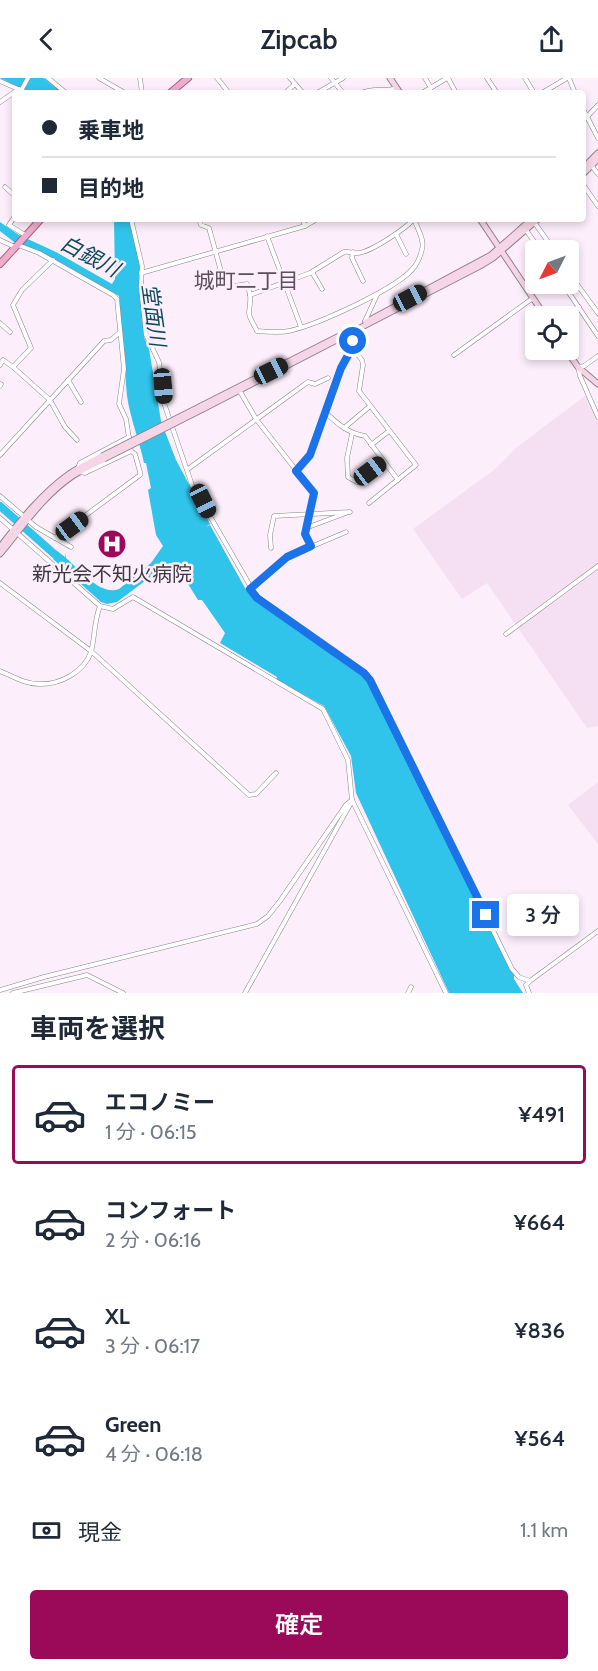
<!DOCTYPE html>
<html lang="ja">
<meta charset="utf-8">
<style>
:root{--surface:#fff;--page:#f6f6f7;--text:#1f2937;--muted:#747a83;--line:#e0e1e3;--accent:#9b0a59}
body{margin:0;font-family:Cabin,"Noto Sans JP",sans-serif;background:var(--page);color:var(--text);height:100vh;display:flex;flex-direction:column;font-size:22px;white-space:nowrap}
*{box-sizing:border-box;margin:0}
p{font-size:20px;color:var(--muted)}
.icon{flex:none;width:33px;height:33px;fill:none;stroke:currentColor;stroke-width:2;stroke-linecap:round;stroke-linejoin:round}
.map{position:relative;height:915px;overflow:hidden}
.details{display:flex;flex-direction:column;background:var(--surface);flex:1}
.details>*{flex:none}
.banner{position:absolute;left:12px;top:12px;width:574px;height:132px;border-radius:6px;box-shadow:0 3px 9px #0003;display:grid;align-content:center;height:132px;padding:0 30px;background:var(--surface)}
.needle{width:39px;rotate:228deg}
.tools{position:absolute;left:525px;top:162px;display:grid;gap:12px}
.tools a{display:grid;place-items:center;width:54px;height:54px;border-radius:6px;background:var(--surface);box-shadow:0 3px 9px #0003;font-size:30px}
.end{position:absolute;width:27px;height:27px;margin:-14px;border:8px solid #1a73e8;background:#fff;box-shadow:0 0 0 3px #fff}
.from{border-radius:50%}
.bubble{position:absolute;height:42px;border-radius:6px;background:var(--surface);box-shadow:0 3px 9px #0003;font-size:20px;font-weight:600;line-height:42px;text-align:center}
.car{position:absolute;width:18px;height:36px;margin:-18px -9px;border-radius:8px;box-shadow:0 0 4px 2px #0007;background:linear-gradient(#222 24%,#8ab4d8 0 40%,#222 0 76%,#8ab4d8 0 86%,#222 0)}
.banner b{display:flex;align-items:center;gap:21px;height:57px;font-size:22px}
.banner b+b{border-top:2px solid var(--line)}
.banner i{width:15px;height:15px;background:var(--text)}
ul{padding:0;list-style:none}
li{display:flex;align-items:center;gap:18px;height:99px;margin:0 12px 9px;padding:0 18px;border:3px solid transparent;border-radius:6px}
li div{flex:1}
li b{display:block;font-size:22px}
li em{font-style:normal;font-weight:600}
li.on{border-color:var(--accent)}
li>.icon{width:54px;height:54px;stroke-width:1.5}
h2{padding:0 30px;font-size:27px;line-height:72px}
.pay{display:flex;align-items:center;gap:15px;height:66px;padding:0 30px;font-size:22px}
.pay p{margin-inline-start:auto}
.action{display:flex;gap:12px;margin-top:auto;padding:12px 30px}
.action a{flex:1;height:69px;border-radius:6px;background:var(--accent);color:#fff;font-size:24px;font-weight:600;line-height:69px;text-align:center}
header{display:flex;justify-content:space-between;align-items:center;height:78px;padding:0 30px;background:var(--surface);font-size:27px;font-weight:600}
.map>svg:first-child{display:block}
.built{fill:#f5e0f3}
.water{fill:#31c4eb}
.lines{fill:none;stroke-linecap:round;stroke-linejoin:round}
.river{stroke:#31c4eb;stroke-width:8}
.street-casing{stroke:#8d808c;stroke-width:5}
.secondary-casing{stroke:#8d808c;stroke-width:7}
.primary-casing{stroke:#a86084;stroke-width:8}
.street{stroke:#fff;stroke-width:4}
.secondary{stroke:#f6d6e6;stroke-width:5}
.primary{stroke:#eeadcd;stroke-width:6}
.secondary-bridge-casing{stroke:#8d808c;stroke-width:7;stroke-linecap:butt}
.secondary-bridge{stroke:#f6d6e6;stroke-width:5}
.route{stroke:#1a73e8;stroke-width:8}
.labels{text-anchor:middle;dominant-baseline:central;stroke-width:5;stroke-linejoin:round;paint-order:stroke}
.poi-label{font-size:20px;fill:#3d383d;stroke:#fdeefc}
.water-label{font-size:21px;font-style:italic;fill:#104b5b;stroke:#fdeefc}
.neighbourhood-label{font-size:21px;fill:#5b4f5a;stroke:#fdeefc}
</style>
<header><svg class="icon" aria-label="back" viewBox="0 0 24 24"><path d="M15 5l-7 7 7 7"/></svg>Zipcab<svg class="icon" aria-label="share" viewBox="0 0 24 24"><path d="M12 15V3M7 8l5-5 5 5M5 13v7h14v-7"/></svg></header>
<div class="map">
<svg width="598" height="915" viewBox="0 0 598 915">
<rect width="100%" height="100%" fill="#fdeefc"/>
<!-- built -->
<g class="built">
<path d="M586,317L598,333V648L587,650L487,505L462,521L413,451L495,391L516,370Z"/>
<path d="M598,704V766L568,727Z"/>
</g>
<!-- water -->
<g class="water">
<path d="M0,0H44L63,15H30Z"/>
<path d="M114,141H130L140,189L139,200L144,259L149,271L161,343L176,382L199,425L193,429L200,426L210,446L206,449L210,447L245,510L255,521L366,601L514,897V901L523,915H449L356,715L351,678L324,628L276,602L277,599L220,565L225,555L202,522H198L175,485H170L165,488L117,524L107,526L101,524L53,481L55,479L53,477L57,473L65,479V475L66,480C80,492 100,518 119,511L151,485L163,468L156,457L148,412L151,410L146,385H144C139,360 127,333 126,307C125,278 121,248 119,218L41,174L14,164L0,153V144L19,157L56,174L112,206L115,201Z"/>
</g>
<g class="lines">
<!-- river -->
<path class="river" d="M0,428L60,481"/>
<!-- street casing -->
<g class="street-casing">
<g id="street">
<path d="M48,0L66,15"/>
<path d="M99,0L125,15"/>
<path d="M140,0L142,15"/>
<path d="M217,0L229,15"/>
<path d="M290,0L303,15"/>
<path d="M331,0L343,15"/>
<path d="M425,0L431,10"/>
<path d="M448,0L456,15"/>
<path d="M487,0L497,15"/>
<path d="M525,0L534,15"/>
<path d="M569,0L575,15"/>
<path d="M0,3L27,15"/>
<path d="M22,11L28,0"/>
<path d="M285,15L295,6"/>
<path d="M317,15L343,0"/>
<path d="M362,15C372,9 386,14 396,10"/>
<path d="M422,15L447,0"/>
<path d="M542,15L567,0"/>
<path d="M0,24L19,11"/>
<path d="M584,33L598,60"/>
<path d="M584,42L598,27"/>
<path d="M591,87L598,96"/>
<path d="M584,108L598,128"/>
<path d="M5,109L15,118"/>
<path d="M15,138L9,147L25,157"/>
<path d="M131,141L142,188L141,208L146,257L159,284L164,325L192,407L256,518L364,595L370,602L512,891L519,899L530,903"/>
<path d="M199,141L201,147L209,150L225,208L228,209L247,206C252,219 250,223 249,235C249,240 255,248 257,253C268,254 279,255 289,253C316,247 400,210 415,188C418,184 421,176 422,171C425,162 417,150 414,141"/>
<path d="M302,141L305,148"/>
<path d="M534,144L554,172"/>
<path d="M526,152L540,172"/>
<path d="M396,156L406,176"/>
<path d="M267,158L301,249"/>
<path d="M0,162L15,169"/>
<path d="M18,167L39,175L113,217L117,221L124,291L119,326L126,341L131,373L135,376L140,394V397L55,460"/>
<path d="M353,174L352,180L363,203"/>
<path d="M312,194L322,211"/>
<path d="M568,194L598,235"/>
<path d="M141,195L305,148L317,141"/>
<path d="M563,206L598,258"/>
<path d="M250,217L310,195L344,174C349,173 353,176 358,175C371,174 405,151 414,141"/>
<path d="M566,238L579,229"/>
<path d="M365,243L377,217"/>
<path d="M0,245L10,254"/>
<path d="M352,270L362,282L363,287L359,313L416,387L369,425"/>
<path d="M454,277L533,220"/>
<path d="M598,278L584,288L578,289L580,298L598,339"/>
<path d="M0,287L3,282L13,289L31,270L13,227L22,212L53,182"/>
<path d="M13,289L50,322L65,349L77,362"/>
<path d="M68,302L81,324"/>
<path d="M0,308L1,306"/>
<path d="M238,310L256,341L314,415L305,456L311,468"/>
<path d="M325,334C338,346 347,355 365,358L398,402"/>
<path d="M344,350L369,329"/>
<path d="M352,356L347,380L348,399L357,404L383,383"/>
<path d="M371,367L389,353"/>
<path d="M0,377L104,263L111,262L120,254"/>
<path d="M78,390L80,385L129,359"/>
<path d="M188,391L301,309L308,304L315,306L328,300"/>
<path d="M296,393L310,377L341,290L352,270L353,260L350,253"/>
<path d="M80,394L85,395L131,373"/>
<path d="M0,418L36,449L71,469"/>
<path d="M0,440L100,528L113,531L133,519L323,631L348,682L352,722L446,915"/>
<path d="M306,450L346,435"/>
<path d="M271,470L270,457L274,438L350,434"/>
<path d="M0,505L91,573L249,717L256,716L276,695"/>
<path d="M250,511L287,479L346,454"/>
<path d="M506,556L598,488"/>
<path d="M0,593C12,598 25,606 39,606C60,607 84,594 91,574C95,559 94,543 100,528"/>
<path d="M0,912L44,899L257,846L268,838L280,823L346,727L352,722"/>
<path d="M13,915L87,897L123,915"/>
<path d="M245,915L352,723"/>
<path d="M408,915L411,909"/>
<path d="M529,915L526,907L530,903L598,853"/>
</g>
</g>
<!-- secondary casing -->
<g class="secondary-casing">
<g id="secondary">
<path d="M390,0L400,15"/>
<path d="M584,89L598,75"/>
<path d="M584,95L598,81"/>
<path d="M480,141L545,238"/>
<path d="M366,244L491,177L532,141"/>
<path d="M566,272L578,289L598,306"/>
<path d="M201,328L347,254"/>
<path d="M203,331L480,188L493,180L538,141"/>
<path d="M0,469C20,443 42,415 69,396C79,389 91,384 102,378"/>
<path d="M0,476C22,450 42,419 71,399C81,392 93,387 104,381"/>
</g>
</g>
<!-- primary casing -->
<g class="primary-casing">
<g id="primary">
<path d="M170,15L188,0"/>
<path d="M0,186L41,141"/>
</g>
</g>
<!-- street -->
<use href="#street" class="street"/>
<!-- secondary -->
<use href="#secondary" class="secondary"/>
<!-- primary -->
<use href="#primary" class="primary"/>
<!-- secondary-bridge casing -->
<g class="secondary-bridge-casing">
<g id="secondary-bridge">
<path d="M102,378L201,328"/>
<path d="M104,381L203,331"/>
</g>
</g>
<!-- secondary-bridge -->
<use href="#secondary-bridge" class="secondary-bridge"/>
</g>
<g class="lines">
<!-- route -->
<path class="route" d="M353,263L352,270L341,290L310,377L296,393L314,415L305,456L311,468L287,479L250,511L257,520L364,595L370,602L486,837"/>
</g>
<!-- icons -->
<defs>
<g id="hospital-disc" transform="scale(1.5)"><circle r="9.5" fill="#9b0a59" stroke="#fdeefc"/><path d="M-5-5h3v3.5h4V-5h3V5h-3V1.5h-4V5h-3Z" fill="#fff"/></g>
</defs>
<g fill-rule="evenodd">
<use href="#hospital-disc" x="112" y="466"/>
</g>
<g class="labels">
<!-- poi labels -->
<g class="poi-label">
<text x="112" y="496">新光会不知火病院</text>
</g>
<!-- water labels -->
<g class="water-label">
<text transform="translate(90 178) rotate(28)">白銀川</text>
<text transform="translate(154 237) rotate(82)">堂面川</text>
</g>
<!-- neighbourhood labels -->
<g class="neighbourhood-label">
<text x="246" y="202">城町二丁目</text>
</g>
</g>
</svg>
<div class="tools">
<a><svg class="needle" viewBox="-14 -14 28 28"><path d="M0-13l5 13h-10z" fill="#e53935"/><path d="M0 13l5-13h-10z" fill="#747a83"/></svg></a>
<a><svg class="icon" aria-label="locate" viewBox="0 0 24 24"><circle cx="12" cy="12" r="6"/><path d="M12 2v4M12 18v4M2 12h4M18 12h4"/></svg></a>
</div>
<i class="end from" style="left:353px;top:263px"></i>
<i class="end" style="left:486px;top:837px"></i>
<div class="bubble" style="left:507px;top:816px;width:72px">3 分</div>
<i class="car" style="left:410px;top:220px;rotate:62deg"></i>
<i class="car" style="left:271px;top:293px;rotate:63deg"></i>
<i class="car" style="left:163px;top:308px;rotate:175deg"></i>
<i class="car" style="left:370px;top:393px;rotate:53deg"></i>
<i class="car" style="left:203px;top:423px;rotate:154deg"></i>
<i class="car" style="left:72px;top:448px;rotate:54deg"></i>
<div class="banner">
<b><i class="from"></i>乗車地</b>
<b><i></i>目的地</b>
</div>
</div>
<section class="details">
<h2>車両を選択</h2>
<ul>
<li class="on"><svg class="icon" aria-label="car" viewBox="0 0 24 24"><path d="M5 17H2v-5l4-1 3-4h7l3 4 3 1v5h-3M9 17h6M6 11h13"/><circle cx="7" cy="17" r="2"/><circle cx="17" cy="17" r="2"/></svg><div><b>エコノミー</b><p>1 分 · 06:15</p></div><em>¥491</em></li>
<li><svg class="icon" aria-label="car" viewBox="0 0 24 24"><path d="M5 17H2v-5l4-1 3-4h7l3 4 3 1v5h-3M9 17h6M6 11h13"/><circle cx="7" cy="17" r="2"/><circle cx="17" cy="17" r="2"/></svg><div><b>コンフォート</b><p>2 分 · 06:16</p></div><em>¥664</em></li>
<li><svg class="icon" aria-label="car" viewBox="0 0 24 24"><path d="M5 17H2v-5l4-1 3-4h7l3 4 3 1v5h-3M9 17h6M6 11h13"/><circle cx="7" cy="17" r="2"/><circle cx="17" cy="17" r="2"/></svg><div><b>XL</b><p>3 分 · 06:17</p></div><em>¥836</em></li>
<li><svg class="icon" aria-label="car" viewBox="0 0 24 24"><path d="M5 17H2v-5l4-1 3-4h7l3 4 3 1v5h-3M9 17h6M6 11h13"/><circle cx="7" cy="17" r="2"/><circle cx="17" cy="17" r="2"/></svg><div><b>Green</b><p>4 分 · 06:18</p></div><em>¥564</em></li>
</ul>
<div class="pay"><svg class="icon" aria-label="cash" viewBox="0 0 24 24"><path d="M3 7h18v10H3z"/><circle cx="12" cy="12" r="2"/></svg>現金<p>1.1 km</p></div>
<div class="action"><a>確定</a></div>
</section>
